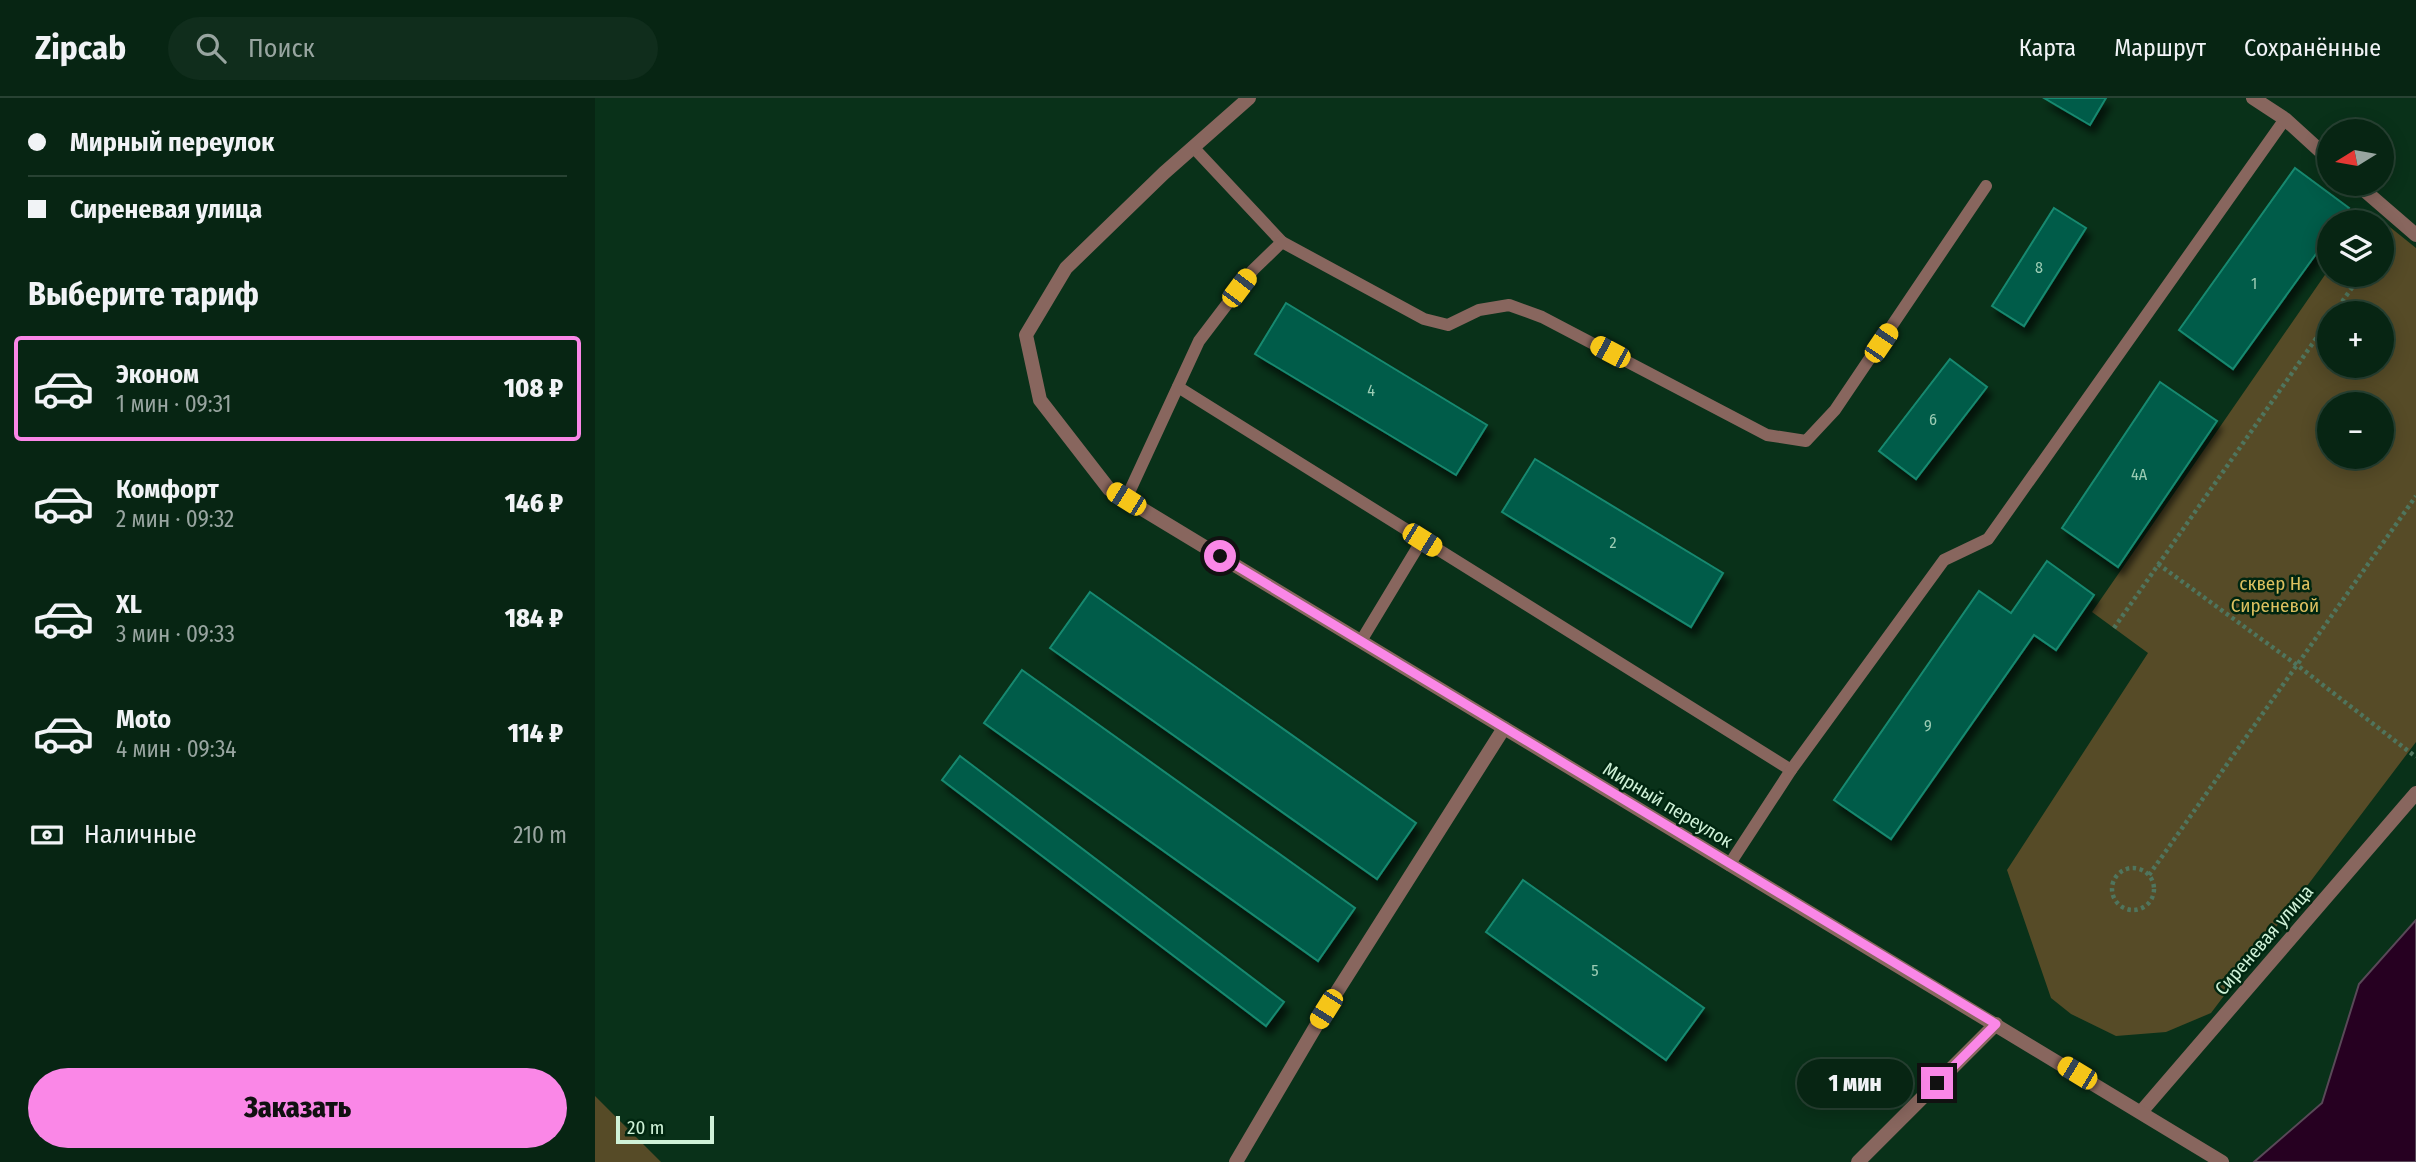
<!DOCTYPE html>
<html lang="ru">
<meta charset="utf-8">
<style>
:root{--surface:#072513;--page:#102d1c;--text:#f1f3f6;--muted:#98a5a0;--line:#284233;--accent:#fa87e7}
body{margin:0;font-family:"Fira Sans Condensed",sans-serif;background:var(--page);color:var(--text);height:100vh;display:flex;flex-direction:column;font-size:26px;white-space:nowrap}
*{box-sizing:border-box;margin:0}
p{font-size:23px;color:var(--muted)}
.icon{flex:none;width:38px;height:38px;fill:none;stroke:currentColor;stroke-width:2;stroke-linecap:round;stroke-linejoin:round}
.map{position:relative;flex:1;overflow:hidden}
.details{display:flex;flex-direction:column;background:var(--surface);width:595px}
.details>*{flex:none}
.banner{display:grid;align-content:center;height:154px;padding:0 28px;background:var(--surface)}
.needle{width:46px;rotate:259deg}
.fabs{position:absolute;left:1722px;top:21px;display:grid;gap:14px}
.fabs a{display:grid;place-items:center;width:77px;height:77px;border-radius:50%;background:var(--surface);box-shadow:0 4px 18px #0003,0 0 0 2px var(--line);font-size:35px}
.scale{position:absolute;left:21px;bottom:18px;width:98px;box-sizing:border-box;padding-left:7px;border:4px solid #cff2d8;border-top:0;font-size:19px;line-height:24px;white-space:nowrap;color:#cff2d8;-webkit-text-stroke:5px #002610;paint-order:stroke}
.end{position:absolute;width:32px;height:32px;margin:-16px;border:9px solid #fa87e7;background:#111;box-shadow:0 0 0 4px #111}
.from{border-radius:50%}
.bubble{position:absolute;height:49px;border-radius:24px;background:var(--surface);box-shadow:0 4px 18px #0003,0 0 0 2px var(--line);font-size:23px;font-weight:800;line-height:49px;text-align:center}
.car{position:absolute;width:21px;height:42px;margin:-21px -10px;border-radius:9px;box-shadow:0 0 5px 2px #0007;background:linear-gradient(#f5c518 24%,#345 0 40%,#f5c518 0 76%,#345 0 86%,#f5c518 0)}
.banner b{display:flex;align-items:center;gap:24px;height:66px;font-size:26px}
.banner b+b{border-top:2px solid var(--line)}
.banner i{width:18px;height:18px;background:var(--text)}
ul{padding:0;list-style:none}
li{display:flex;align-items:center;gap:21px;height:105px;margin:0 14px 10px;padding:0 14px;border:4px solid transparent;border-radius:7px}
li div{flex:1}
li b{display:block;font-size:26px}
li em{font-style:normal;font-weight:800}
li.on{border-color:var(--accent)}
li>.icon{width:63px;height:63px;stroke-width:1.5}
h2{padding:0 28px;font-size:32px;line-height:84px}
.pay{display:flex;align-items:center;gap:18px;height:77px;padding:0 28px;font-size:26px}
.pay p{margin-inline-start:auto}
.action{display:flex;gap:14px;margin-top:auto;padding:14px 28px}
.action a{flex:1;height:80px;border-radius:42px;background:var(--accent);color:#111;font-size:28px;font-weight:800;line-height:80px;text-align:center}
header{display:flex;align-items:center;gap:42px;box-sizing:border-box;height:98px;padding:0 35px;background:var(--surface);border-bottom:2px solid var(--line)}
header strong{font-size:33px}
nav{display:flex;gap:38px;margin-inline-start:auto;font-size:24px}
.search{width:490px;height:63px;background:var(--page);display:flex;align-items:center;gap:18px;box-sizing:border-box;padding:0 24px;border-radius:38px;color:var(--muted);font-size:26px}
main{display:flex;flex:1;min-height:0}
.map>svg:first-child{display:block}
.green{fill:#564b27;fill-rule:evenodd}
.water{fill:#260021;stroke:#594958;stroke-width:2}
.building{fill:#005c49;stroke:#188970;stroke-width:2;filter:url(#shadow)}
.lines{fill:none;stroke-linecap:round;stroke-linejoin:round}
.path{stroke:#4f755d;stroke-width:4.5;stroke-dasharray:3.5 3.5;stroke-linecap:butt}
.service{stroke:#88665e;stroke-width:12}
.minor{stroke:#88665e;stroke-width:14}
.tertiary{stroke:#88665e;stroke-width:14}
.route{stroke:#fa87e7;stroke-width:9}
.labels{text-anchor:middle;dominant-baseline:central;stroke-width:5;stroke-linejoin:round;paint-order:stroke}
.number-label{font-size:16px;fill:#9bccb4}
.park-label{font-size:19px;fill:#dcc060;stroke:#002610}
.street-label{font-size:19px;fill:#cff2d8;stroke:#002610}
</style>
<header>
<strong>Zipcab</strong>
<div class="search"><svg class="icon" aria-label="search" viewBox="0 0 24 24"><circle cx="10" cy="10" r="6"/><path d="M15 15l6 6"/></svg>Поиск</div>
<nav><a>Карта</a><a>Маршрут</a><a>Сохранённые</a></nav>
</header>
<main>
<section class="details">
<div class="banner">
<b><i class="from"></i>Мирный переулок</b>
<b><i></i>Сиреневая улица</b>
</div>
<h2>Выберите тариф</h2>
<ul>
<li class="on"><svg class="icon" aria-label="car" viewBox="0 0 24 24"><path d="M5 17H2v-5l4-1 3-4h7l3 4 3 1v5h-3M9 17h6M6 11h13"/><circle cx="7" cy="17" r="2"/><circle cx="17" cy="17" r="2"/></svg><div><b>Эконом</b><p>1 мин · 09:31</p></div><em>108 ₽</em></li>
<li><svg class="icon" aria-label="car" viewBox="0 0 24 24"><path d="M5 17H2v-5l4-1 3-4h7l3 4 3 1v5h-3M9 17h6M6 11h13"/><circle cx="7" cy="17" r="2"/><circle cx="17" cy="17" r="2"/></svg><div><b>Комфорт</b><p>2 мин · 09:32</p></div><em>146 ₽</em></li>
<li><svg class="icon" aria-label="car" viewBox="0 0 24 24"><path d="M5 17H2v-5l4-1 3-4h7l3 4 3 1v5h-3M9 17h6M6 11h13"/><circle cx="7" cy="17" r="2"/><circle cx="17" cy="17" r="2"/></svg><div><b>XL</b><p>3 мин · 09:33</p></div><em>184 ₽</em></li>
<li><svg class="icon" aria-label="car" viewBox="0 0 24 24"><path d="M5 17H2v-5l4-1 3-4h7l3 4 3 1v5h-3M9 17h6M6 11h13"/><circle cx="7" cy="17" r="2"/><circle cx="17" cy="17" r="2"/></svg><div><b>Moto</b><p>4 мин · 09:34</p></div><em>114 ₽</em></li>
</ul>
<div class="pay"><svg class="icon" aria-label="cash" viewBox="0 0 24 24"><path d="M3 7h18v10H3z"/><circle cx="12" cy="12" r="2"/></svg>Наличные<p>210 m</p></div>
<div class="action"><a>Заказать</a></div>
</section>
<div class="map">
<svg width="1821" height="1064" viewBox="0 0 1821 1064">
<defs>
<filter id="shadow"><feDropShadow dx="4.5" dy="8" stdDeviation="3.5" flood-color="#0009"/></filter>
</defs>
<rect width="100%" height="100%" fill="#093119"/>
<!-- green -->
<g class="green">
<path d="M1775,113L1821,150V644L1616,915L1571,934L1521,938L1476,916L1456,900L1412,772L1553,555L1497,514L1734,171V177H1787V124H1767ZM1734,215H1787V268H1734ZM1734,306H1787V359H1734Z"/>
<path d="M0,998L66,1064H0Z"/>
</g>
<!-- water -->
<path class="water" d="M1821,822V1064H1659L1727,1005L1764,886Z"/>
<!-- building -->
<g class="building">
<path d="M1449,0H1511L1495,27Z"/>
<path d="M1700,70L1754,110L1744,124H1734V138L1638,271L1584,232Z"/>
<path d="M1459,110L1491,130L1429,228L1397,208Z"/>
<path d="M691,205L892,327L861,377L660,256Z"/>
<path d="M1355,261L1392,289L1321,381L1284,353Z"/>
<path d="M1565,284L1622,323L1523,469L1467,430Z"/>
<path d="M940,361L1128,475L1096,529L907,414Z"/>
<path d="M1452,463L1499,497L1461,552L1439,537L1296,741L1239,702L1384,493L1416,515Z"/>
<path d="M495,494L821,725L782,781L455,550Z"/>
<path d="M427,572L760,810L723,863L389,625Z"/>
<path d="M365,658L689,904L671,928L347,682Z"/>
<path d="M928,782L1109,910L1071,962L891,834Z"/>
</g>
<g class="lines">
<!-- path -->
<g class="path">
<path d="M1739,215L1766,177"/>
<path d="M1563,466L1702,567L1821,659"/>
<path d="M1519,530L1734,222"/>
<circle cx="1538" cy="791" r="21"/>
<path d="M1554,777L1821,398"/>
</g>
<!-- service -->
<g class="service">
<path d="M598,49L687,144"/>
<path d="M583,289L1196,672"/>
<path d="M531,401L604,243L658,172L687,144L829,221L853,227L884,212L914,207L947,219L1172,337L1211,343L1240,312L1391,88"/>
<path d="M766,543L827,442"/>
<path d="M1134,767L1196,672L1349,462L1393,441L1690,21"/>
</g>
<!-- minor -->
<g class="minor">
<path d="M1658,0L1690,21L1734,61"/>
<path d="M1762,86L1821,137"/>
<path d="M1546,1014L1821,695"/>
<path d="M641,1064L731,911L909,630"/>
<path d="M1263,1064L1401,926"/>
</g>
<!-- tertiary -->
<path class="tertiary" d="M654,0L569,75L471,170L431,237L445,302L514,391L1627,1064"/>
</g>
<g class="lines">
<!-- route -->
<path class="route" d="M625,458L1401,926L1342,985"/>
</g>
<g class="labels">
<!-- number labels -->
<g class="number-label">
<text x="1444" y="169">8</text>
<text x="1659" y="185">1</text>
<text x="776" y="292">4</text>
<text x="1338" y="321">6</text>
<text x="1544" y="376">4А</text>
<text x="1018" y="444">2</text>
<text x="1333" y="627">9</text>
<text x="1000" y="872">5</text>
</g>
<!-- park labels -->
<g class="park-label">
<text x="1680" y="485">сквер На<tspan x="1680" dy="22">Сиреневой</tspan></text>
</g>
<!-- street labels -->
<g class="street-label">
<text transform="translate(1073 707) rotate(31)">Мирный переулок</text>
<text transform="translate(1669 842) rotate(-49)">Сиреневая улица</text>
</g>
</g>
</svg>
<div class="fabs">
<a><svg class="needle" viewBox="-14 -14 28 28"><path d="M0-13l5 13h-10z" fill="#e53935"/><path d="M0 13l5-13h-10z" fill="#98a5a0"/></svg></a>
<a><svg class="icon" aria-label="layers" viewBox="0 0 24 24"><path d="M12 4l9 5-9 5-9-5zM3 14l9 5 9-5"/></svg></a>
<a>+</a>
<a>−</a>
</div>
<div class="scale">20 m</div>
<i class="end from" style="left:625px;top:458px"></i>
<i class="end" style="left:1342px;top:985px"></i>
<div class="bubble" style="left:1202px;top:961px;width:116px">1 мин</div>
<i class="car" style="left:644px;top:190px;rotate:37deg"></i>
<i class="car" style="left:1286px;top:245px;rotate:34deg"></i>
<i class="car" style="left:1015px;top:254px;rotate:298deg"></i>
<i class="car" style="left:531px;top:401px;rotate:302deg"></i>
<i class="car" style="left:827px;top:442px;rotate:122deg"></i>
<i class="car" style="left:731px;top:911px;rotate:212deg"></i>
<i class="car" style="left:1482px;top:975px;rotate:301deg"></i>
</div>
</main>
